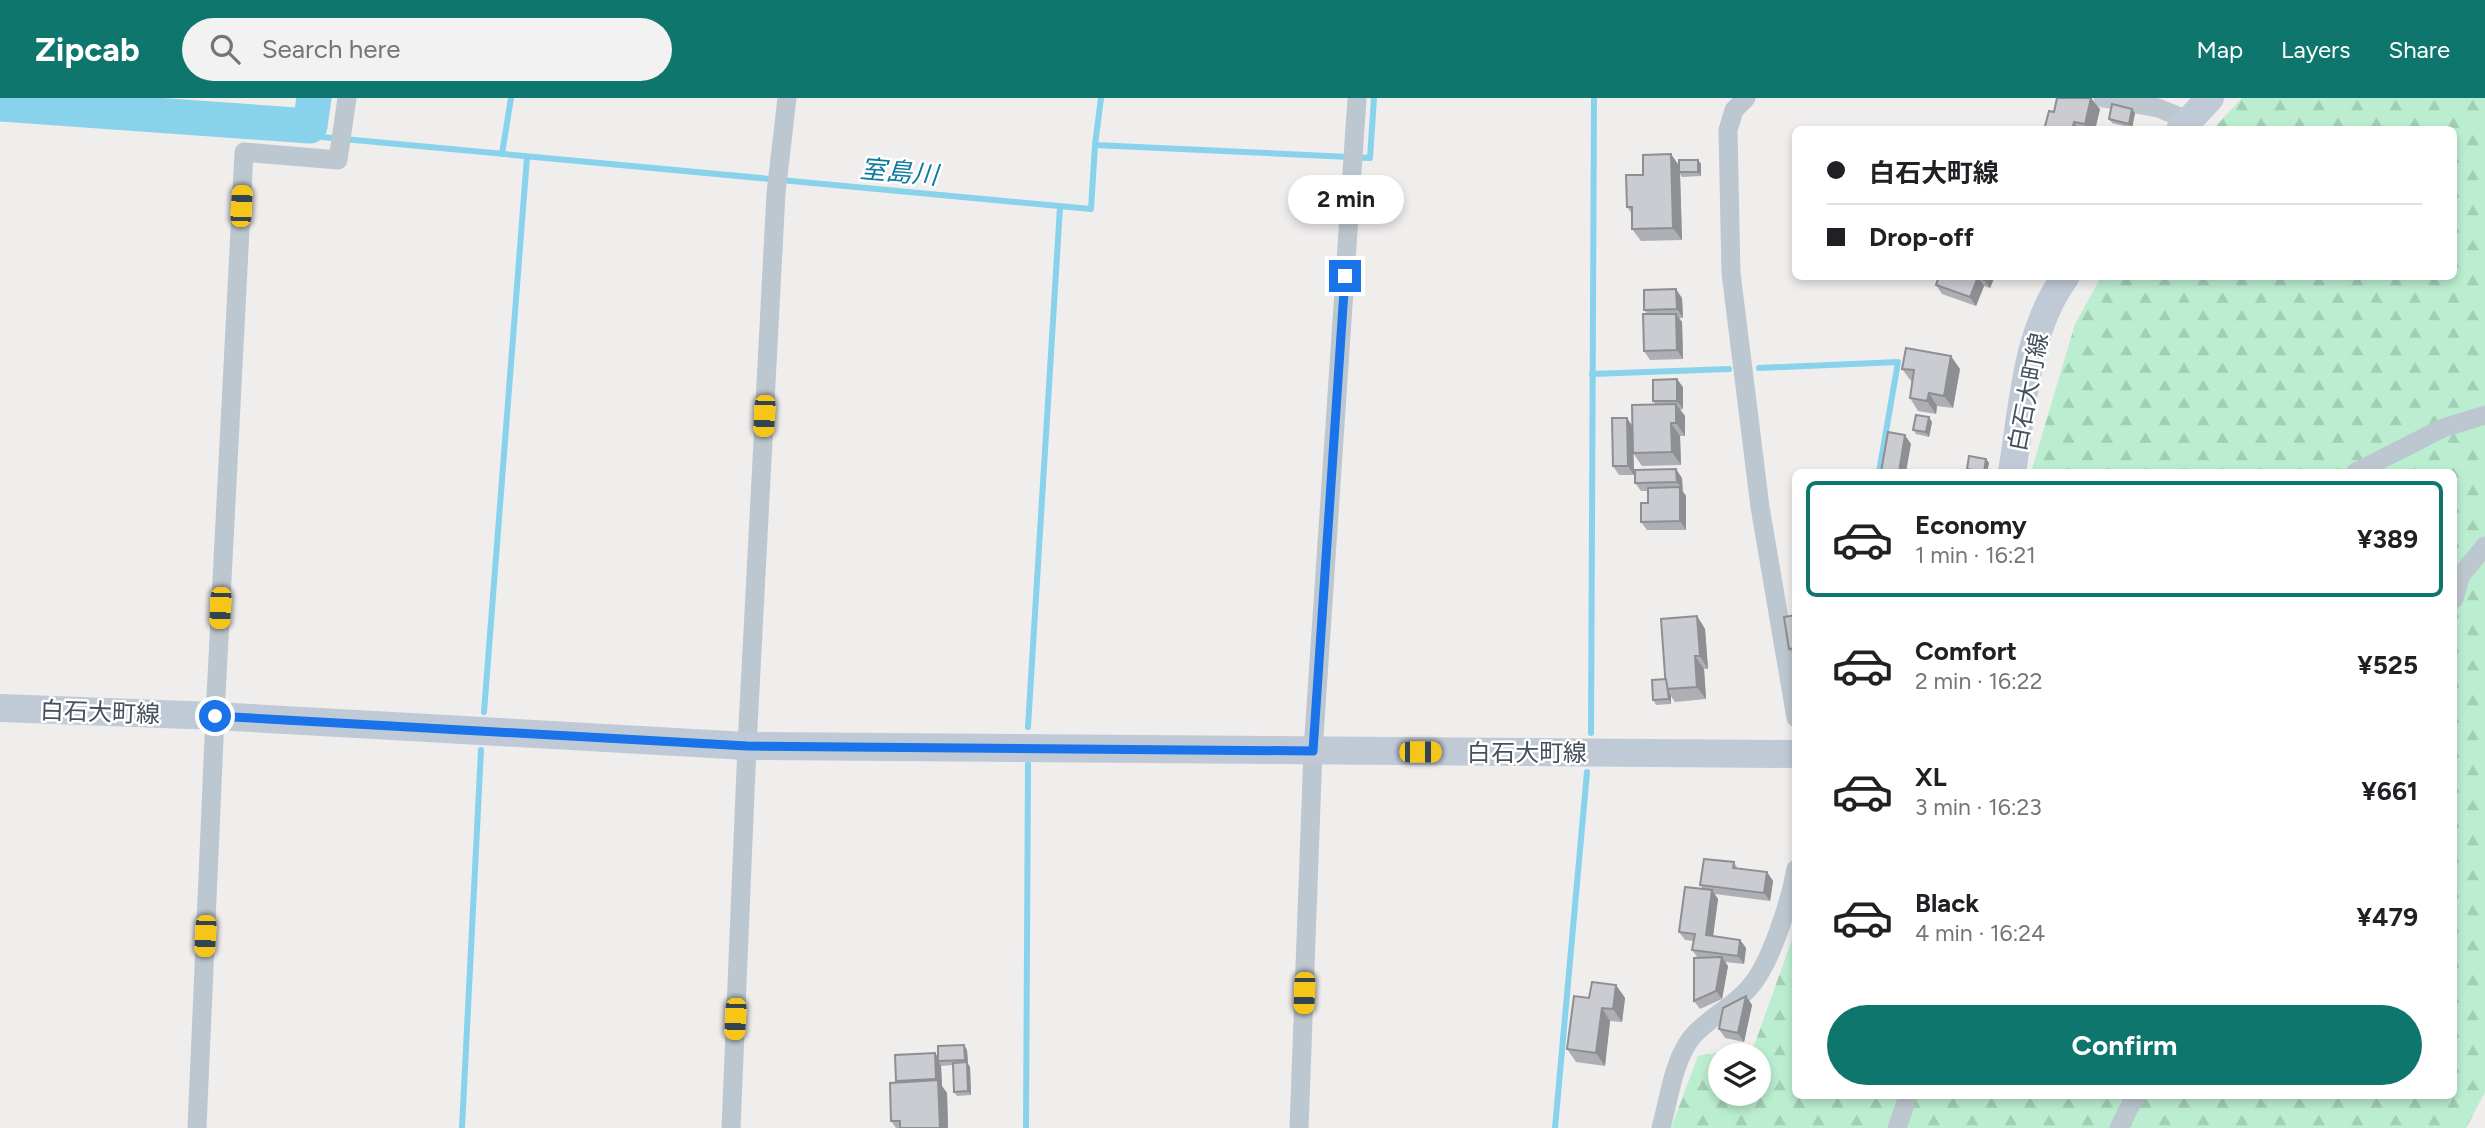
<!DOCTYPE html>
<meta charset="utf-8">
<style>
:root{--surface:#fff;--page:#f2f2f2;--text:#202124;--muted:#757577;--line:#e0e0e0;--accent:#0f766e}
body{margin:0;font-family:Figtree,"Noto Sans JP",sans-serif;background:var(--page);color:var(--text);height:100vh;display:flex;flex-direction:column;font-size:26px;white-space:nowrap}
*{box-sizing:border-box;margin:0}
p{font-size:23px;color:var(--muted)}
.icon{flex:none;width:38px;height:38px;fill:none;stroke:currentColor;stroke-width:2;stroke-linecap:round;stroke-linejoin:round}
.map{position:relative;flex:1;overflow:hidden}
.sheet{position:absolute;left:1792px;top:371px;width:665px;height:630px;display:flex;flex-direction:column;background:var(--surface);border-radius:10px;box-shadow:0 4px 10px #0003}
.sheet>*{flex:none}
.banner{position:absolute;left:1792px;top:28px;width:665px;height:154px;border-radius:10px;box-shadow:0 4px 10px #0003;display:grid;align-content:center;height:154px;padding:0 35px;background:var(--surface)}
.fabs{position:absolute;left:1708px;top:945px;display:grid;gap:14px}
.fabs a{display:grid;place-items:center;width:63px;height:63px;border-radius:50%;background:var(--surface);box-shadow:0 4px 10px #0003;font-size:35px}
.end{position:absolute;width:32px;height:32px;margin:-16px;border:9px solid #1a73e8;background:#fff;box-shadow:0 0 0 4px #fff}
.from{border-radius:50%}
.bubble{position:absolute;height:49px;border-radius:24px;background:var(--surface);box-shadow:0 4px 10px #0003;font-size:23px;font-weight:700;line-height:49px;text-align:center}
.car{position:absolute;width:21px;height:42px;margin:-21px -10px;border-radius:9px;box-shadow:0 0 5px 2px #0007;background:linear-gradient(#f5c518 24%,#345 0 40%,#f5c518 0 76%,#345 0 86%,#f5c518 0)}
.banner b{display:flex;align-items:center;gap:24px;height:66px;font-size:26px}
.banner b+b{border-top:2px solid var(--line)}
.banner i{width:18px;height:18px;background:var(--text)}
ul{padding:12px 0 0;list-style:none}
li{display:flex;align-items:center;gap:21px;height:116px;margin:0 14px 10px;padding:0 21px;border:4px solid transparent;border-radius:10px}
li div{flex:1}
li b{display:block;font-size:26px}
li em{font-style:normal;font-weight:700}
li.current{border-color:var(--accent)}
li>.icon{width:63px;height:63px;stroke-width:1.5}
.primary-button{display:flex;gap:14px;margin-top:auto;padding:14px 35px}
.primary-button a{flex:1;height:80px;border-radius:42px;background:var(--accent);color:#fff;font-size:28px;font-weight:700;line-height:80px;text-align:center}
header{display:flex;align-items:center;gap:42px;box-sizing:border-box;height:98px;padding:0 35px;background:var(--accent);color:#fff}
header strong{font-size:33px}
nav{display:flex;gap:38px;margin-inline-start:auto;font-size:24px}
.search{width:490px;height:63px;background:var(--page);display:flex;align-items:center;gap:18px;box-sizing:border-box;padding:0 24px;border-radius:38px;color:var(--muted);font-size:26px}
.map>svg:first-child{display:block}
.forest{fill:url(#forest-firs);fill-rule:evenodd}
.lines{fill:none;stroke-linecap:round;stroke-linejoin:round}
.stream{stroke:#88d3eb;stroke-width:6}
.river{stroke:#88d3eb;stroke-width:35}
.street{stroke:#bdc7cf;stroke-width:19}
.secondary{stroke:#bfcad6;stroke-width:28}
.wall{fill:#aeafb5}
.shaded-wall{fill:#8d8f93}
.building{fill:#caccd2;stroke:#8d8f93;stroke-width:2}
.route{stroke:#1a73e8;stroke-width:9}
.labels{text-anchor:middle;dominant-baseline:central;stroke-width:5;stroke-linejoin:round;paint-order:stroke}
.street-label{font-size:24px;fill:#45505a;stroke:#fff}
.water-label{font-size:26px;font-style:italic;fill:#0d7b9f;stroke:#fff}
</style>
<header>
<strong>Zipcab</strong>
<div class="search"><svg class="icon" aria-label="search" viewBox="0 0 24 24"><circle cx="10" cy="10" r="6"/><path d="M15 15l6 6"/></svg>Search here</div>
<nav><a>Map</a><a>Layers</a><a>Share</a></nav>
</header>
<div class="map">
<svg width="2485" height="1030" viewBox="0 0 2485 1030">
<defs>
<pattern id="forest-firs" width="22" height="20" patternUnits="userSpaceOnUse" patternTransform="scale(1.75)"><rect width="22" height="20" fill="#bbeed0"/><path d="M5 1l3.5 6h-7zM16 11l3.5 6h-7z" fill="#a2ceb5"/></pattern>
</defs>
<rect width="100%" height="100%" fill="#f0eded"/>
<!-- forest -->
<path class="forest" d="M2242,0H2485V994L2466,1030H1671L1698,958L1754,948L1795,833L1796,998H2454V374H2031L2075,226L2101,179L2454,178V32L2213,31ZM1720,957H1759V996H1720Z"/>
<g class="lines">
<!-- stream -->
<g class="stream">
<path d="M310,28L322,39L1091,111L1095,47L1370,60L1374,0"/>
<path d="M1095,47L1101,0"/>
<path d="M502,56L511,0"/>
<path d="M1759,270L1898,264L1879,374"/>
<path d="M1592,276L1729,271"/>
<path d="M484,614L527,59"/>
<path d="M1028,629L1060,109"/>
<path d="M1591,635L1594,0"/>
<path d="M462,1030L481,652"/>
<path d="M1026,1030L1028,666"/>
<path d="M1555,1030L1587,674"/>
</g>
<!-- river -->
<path class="river" d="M0,6L310,28L314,0"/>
<!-- street -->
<g class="street">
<path d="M1746,0L1734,12L1728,32L1731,175L1760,409L1796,620"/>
<path d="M2103,0L2158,10L2188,22"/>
<path d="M2356,374L2443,330L2485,317"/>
<path d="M2454,501L2461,477L2485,448"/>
<path d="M197,1030L215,618L244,54L338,62L347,0"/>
<path d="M731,1030L747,648L776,95L787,0"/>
<path d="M1299,1030L1313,653L1357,0"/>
<path d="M1661,1030C1669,1001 1673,963 1692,939C1708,920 1733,909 1749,890C1771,866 1790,803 1796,771"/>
<path d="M1897,1030L1908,998"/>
<path d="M2119,1030L2135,998"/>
</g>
<!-- secondary -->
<g class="secondary">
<path d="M2180,32L2210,0"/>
<path d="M2012,374C2023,309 2025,234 2066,178"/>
<path d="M0,610L215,618L747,648L1796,656"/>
</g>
</g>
<!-- wall -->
<g class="wall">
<path d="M2100,11L2095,32H2044L2054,14Z"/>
<path d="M2135,15L2132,30L2112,25L2109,21Z"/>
<path d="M1698,62L1701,66V78L1682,79L1680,76L1682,142L1641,143L1632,131V116L1627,109L1643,77Z"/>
<path d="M1939,178H1995L1990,190L1984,188L1976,208L1942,196L1936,187Z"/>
<path d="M1682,200L1683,220H1679L1682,224L1683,261L1650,262L1644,253L1647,216L1644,212Z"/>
<path d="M1902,271H1960L1953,310L1937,308L1936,316L1918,313L1910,300L1912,283H1911Z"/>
<path d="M1683,289V311L1680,312L1685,318V338H1680L1681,367L1642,368L1633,355L1634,377H1619L1613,368L1632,328L1655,306L1653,303Z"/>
<path d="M1932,324L1929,339L1916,336L1913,332Z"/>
<path d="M1986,361L1989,365L1987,374H1969L1967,371Z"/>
<path d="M1682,380V393L1686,398V432H1647L1641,424L1648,405V393H1641L1635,385Z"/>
<path d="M1796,517V560L1789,551Z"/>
<path d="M1697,518L1705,531L1708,571H1704L1706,601L1675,604L1671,598V606L1656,607L1653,602L1666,581Z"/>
<path d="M1734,764L1738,771L1767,774L1773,783L1770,803L1715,796L1718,801L1713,838L1740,842L1746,850L1744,866L1725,864L1728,868L1722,901L1700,911L1694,903L1698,860L1692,852L1694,843L1685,842L1679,834L1703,791L1700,787Z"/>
<path d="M1616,887L1625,900L1622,924L1610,923L1605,968L1576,964L1567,951L1589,900Z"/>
<path d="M1746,898L1752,907L1744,944L1725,940L1719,931Z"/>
<path d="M964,947L967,952L968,966L970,969L971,997L957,998L954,994L953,967L941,968L942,988L947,995L948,1030H896L891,1023L897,984L896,983L938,959Z"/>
</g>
<!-- shaded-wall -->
<g class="shaded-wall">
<path d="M2091,0L2100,11L2095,32H2088L2085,26Z"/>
<path d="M2132,11L2135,15L2132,30L2129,26Z"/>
<path d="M2074,24L2079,32H2072Z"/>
<path d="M1671,56L1680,69L1679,74L1680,76L1682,142L1673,130Z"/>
<path d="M1698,62L1701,66V78L1698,74Z"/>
<path d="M1986,178H1995L1990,190L1984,182Z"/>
<path d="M1978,179L1984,188L1976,208L1970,199Z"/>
<path d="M1676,191L1682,200L1683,220L1677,211Z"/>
<path d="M1676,216L1682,224L1683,261L1677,252Z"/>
<path d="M1951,258L1960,271L1953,310L1944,298Z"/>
<path d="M1677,281L1683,289V311L1677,303Z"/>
<path d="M1929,295L1937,308L1936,316L1927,303Z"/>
<path d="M1676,306L1685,318V338L1676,325Z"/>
<path d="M1929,319L1932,324L1929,339L1926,334Z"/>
<path d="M1627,320L1633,329L1634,377L1628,368Z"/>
<path d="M1671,325L1680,338L1681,367L1672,354Z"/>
<path d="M1905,337L1911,346L1906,374H1899Z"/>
<path d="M1986,361L1989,365L1987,374H1984Z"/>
<path d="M1676,371L1682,380L1683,393L1677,384Z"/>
<path d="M1680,389L1686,398V432L1680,423Z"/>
<path d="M1697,518L1705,531L1708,571L1700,558Z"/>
<path d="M1695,558L1704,571L1706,601L1697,589Z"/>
<path d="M1668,593L1671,598V606L1669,601Z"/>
<path d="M1767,774L1773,783L1770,803L1764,795Z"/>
<path d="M1712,792L1718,801L1712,846L1706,837Z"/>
<path d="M1740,842L1746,850L1744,866L1738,858Z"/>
<path d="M1722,859L1728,868L1722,901L1716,893Z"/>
<path d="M1616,887L1625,900L1622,924L1613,911Z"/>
<path d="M1746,898L1752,907L1744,944L1738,935Z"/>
<path d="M1602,910L1610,923L1605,968L1596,955Z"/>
<path d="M964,947L967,952L968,966L970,969L971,997L968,993L967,965L965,962Z"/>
<path d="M935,955L941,963H938L941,968L942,988L947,995L948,1030H940Z"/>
</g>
<!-- building -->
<g class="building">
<path d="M2057,0H2091L2085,26L2074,24L2072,32H2044L2049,13L2054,14Z"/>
<path d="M2112,6L2132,11L2129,26L2109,21Z"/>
<path d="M1671,56L1673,130L1632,131V109H1627L1626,77H1643V57Z"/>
<rect x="1679" y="62" width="19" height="12"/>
<path d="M1939,178H1986L1984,182L1978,179L1970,199L1936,187Z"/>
<path d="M1676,191L1677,211L1644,212V192Z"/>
<path d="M1643,216H1676L1677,252L1644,253Z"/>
<path d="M1906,250L1951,258L1944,298L1929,295L1927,303L1910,300L1914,272L1902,271Z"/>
<path d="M1677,281V303H1653V282Z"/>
<path d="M1676,306V325H1671L1672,354L1633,355L1632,307Z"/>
<path d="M1916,317L1929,319L1926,334L1913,332Z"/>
<path d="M1612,320H1627L1628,368H1613Z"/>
<path d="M1888,334L1905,337L1899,374H1881Z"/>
<path d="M1969,358L1986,361L1984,374L1967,371Z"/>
<path d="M1676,371L1677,384L1635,385V372Z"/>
<path d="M1680,389V423L1641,424V405H1648V390Z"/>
<path d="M1796,517V550L1789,551L1784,519Z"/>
<path d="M1697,518L1700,558H1695L1697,589L1666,591L1661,521Z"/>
<path d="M1666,581L1669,601L1653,602L1652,582Z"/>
<path d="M1704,761L1734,764L1733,770L1767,774L1764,795L1700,787Z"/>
<path d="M1685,789L1712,792L1706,837L1740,842L1738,858L1692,852L1695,836L1679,834Z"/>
<path d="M1722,859L1716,893L1694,903V860Z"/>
<path d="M1592,884L1616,887L1613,911L1602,910L1596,955L1567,951L1574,898L1589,900Z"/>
<path d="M1746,898L1738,935L1719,931L1723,910Z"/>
<path d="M964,947L965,962L938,963V948Z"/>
<path d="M935,955L936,981L896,983L895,957Z"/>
<path d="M967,964L968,993L954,994L953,965Z"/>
<path d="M938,982L940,1030H900V1023H891L890,985Z"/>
</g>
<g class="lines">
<!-- route -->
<path class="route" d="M215,618L747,648L1313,653L1345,178"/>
</g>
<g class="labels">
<!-- street labels -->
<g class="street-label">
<text transform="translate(2028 294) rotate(-79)">白石大町線</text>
<text transform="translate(100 614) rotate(2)">白石大町線</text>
<text x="1527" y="654">白石大町線</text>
</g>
<!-- water labels -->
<g class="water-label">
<text transform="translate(899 74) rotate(5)">室島川</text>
</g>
</g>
</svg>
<div class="fabs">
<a><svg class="icon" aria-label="layers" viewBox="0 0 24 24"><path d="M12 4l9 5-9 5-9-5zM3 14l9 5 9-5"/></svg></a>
</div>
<i class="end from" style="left:215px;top:618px"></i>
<i class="end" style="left:1345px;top:178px"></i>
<div class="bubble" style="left:1288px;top:77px;width:116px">2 min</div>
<i class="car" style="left:241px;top:108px;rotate:3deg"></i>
<i class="car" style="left:764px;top:318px;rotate:183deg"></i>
<i class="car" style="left:220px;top:510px;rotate:183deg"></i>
<i class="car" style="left:1420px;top:654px;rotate:90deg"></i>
<i class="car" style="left:205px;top:838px;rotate:183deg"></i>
<i class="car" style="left:1304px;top:895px;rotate:182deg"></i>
<i class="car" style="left:735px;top:921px;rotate:183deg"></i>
<div class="banner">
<b><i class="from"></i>白石大町線</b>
<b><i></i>Drop-off</b>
</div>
<section class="sheet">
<ul>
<li class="current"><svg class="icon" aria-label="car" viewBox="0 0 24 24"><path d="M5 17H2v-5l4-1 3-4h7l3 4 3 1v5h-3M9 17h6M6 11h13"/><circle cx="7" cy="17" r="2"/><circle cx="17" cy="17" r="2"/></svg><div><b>Economy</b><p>1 min · 16:21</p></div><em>¥389</em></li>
<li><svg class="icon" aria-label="car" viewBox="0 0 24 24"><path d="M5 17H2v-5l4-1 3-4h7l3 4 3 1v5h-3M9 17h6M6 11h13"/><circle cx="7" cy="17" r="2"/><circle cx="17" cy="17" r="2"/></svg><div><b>Comfort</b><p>2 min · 16:22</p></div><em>¥525</em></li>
<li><svg class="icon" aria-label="car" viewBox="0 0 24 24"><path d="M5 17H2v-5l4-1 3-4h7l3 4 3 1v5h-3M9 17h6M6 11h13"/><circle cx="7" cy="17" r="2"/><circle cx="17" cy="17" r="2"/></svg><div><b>XL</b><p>3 min · 16:23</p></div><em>¥661</em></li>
<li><svg class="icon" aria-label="car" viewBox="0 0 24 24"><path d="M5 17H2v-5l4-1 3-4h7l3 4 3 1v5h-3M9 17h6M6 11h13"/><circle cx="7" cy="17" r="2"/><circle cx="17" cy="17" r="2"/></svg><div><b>Black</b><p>4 min · 16:24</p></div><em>¥479</em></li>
</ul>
<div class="primary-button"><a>Confirm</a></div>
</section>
</div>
